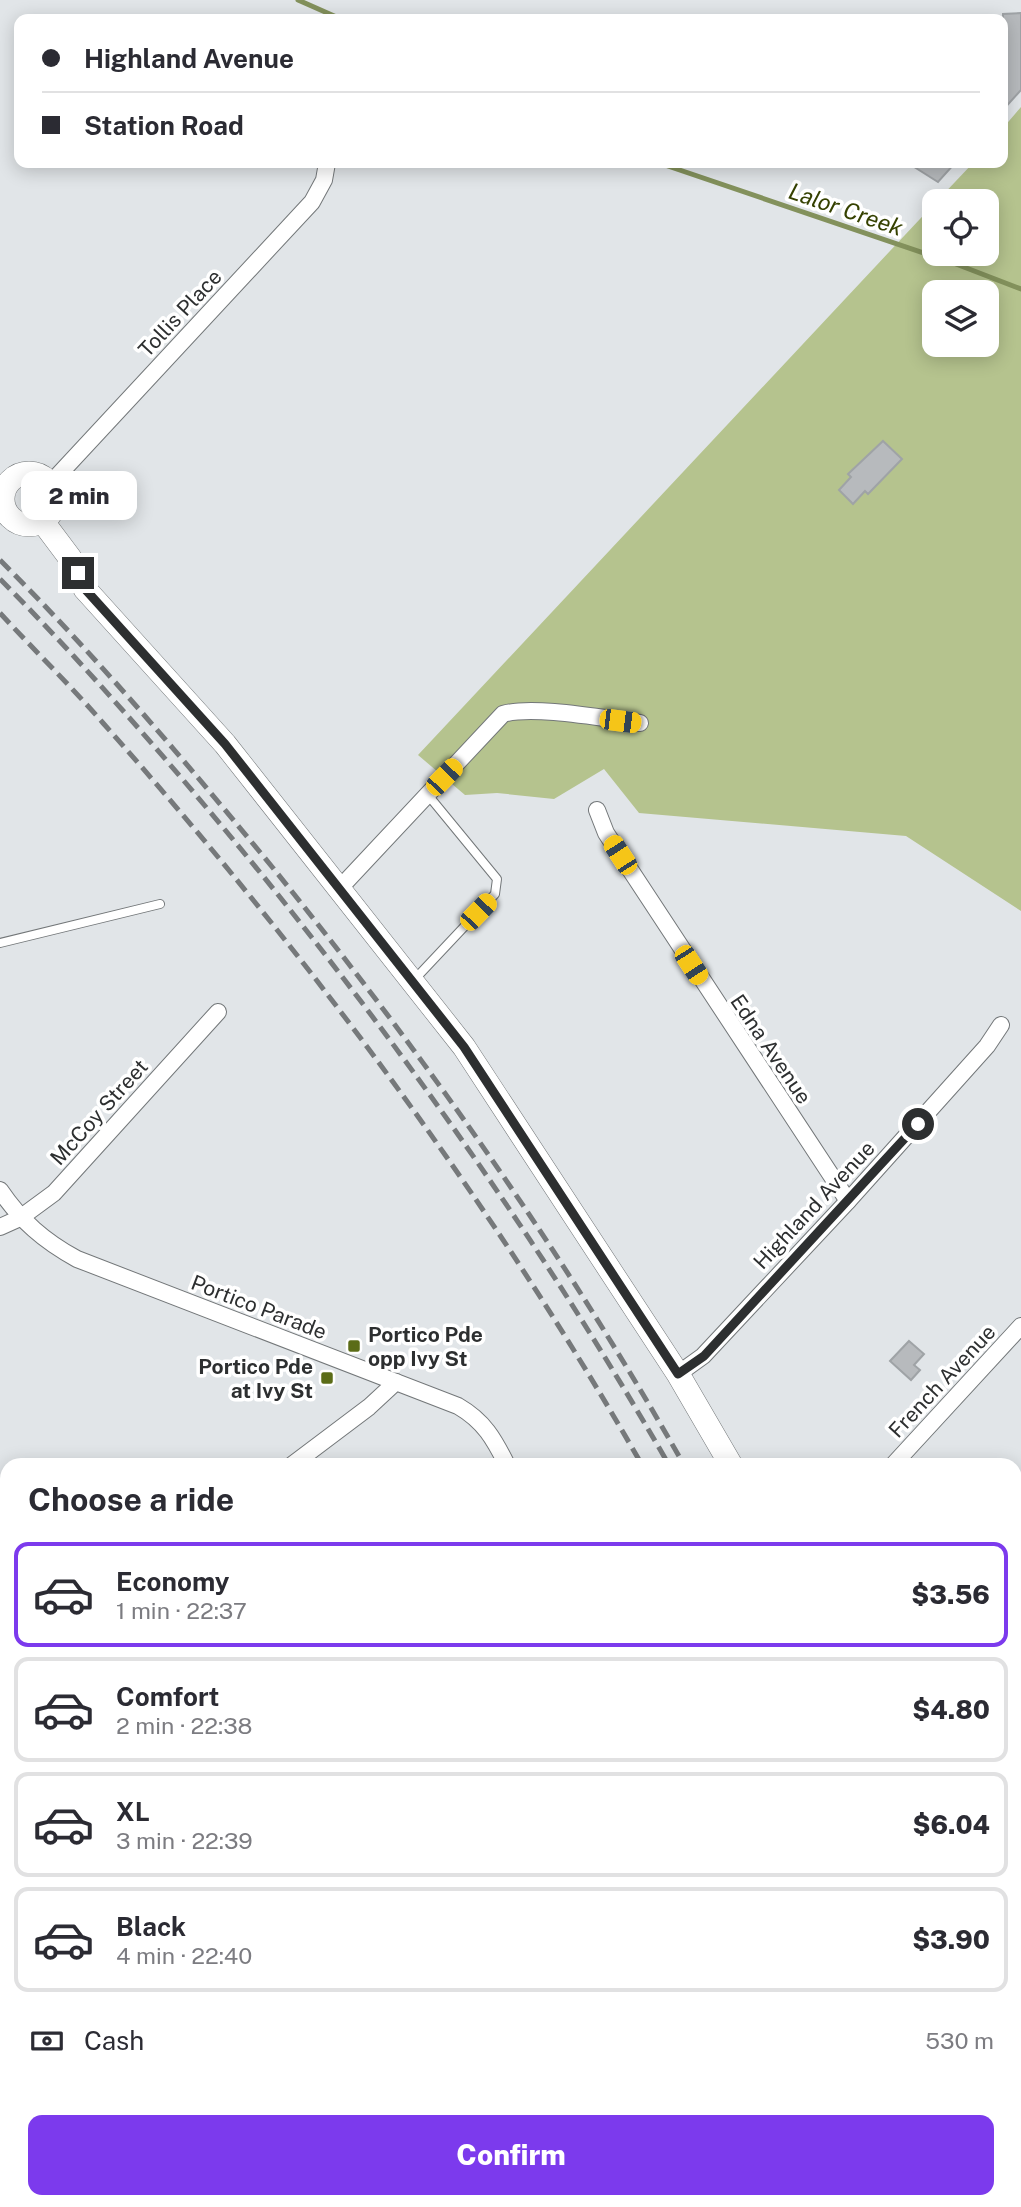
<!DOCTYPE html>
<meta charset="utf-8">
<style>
:root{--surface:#fff;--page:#f2f2f3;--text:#2b2b33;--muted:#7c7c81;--line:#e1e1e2;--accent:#7c3aed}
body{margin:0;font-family:"Public Sans",sans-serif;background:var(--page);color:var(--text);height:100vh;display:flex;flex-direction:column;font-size:26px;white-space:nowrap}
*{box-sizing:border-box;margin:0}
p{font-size:23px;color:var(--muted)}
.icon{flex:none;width:38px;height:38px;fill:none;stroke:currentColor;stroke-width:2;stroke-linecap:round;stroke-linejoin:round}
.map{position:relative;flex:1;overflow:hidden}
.drawer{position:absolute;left:0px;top:1458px;width:1022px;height:751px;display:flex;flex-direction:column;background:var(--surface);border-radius:21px 21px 0 0;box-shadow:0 4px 18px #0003}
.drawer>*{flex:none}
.guide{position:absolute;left:14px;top:14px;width:994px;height:154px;border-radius:14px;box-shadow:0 4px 18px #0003;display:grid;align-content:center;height:154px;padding:0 28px;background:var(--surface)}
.tools{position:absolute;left:922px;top:189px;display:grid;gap:14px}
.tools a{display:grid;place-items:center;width:77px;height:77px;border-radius:14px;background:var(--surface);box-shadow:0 4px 18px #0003;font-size:35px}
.end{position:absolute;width:32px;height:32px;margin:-16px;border:9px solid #2d2f30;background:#fff;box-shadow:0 0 0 4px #fff}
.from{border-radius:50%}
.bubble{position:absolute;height:49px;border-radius:14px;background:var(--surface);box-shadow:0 4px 18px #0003;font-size:23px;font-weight:800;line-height:49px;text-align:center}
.car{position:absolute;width:21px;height:42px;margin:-21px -10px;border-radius:9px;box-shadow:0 0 5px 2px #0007;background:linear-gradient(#f5c518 24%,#345 0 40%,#f5c518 0 76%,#345 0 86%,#f5c518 0)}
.guide b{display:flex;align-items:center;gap:24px;height:66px;font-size:26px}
.guide b+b{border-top:2px solid var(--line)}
.guide i{width:18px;height:18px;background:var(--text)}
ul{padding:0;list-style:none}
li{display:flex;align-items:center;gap:21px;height:105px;margin:0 14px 10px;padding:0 14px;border:4px solid var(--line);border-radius:14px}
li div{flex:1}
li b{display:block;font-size:26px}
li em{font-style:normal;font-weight:800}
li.current{border-color:var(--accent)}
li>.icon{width:63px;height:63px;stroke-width:1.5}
h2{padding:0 28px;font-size:32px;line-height:84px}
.pay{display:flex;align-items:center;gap:18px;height:77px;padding:0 28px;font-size:26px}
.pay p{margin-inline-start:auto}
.primary-button{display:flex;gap:14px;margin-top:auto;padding:14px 28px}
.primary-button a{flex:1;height:80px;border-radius:14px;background:var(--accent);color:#fff;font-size:28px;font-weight:800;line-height:80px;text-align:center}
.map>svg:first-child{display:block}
.green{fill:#b5c38e;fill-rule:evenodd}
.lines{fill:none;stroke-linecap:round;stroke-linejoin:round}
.stream{stroke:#83915c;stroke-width:5}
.building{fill:#b7babd;stroke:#9fa3a6;stroke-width:2}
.service-casing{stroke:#737779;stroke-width:10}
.minor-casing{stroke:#737779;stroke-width:18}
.secondary-casing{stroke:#737779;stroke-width:24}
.service{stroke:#fff;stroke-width:8}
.minor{stroke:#fff;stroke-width:16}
.secondary{stroke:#fff;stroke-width:23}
.rail{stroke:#76797b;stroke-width:5;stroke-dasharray:14 7;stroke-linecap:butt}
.route{stroke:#2d2f30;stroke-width:9}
.poi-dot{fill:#5b6c17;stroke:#fff;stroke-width:2.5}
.labels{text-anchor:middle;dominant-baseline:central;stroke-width:7;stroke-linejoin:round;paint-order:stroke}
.street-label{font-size:21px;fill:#2d2f30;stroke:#fff}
.poi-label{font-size:21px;font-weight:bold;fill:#2d2f30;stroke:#fff;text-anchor:start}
.water-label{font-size:23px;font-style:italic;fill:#354100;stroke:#fff}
</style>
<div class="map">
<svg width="1021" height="2207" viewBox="0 0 1021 2207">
<rect width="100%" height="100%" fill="#e1e5e8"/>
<!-- green -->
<path class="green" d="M1021,107V911L906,836L639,813L604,769L554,799L497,793L465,795L418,755L934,204V254H987V201H937L973,163H1003V128ZM934,292H987V345H934Z"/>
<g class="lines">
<!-- stream -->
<g class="stream">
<path d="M298,0L341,19"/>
<path d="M659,163L956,264L1021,289"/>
</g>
</g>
<!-- building -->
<g class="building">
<path d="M1021,13V90L1003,110V14Z"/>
<path d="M908,163H955L938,182Z"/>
<path d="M883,441L902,459L868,494L865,491L853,504L839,490L851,477L848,474Z"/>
<path d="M909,1341L924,1354L914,1365L920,1370L911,1380L890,1361Z"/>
</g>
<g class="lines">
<!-- service casing -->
<g class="service-casing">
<g id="service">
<path d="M0,943L160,904"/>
<path d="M415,979L495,894L497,879L428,795"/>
</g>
</g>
<!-- minor casing -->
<g class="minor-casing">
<g id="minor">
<path d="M50,484L312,202L324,180L327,163"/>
<path d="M597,810L606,833L848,1201"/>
<path d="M339,889L503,714C534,705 606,719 640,723"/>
<path d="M0,1190C21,1221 44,1241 77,1259L458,1406C484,1421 494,1439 507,1465"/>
<path d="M0,1227L20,1218L54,1193L218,1012"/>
<path d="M678,1374L703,1356L848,1201L987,1046L1001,1025"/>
<path d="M292,1465L369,1407L396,1382"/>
<path d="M893,1465L1021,1326"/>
<path d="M0,1532L7,1534"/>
<path d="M1015,1796L1021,1809"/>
<path d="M0,1939L7,1942"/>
<path d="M725,2202L740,2207"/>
<path d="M935,2202L936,2207"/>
</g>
</g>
<!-- secondary casing -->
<g class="secondary-casing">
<g id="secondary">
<circle cx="29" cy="499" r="26"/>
<path d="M43,522L70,558L85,589L225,744L464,1047L678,1374L731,1465"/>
<path d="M1015,1616L1021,1618"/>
</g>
</g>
<!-- service -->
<use href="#service" class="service"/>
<!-- minor -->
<use href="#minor" class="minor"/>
<!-- secondary -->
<use href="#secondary" class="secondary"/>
<!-- rail -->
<g class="rail">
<path d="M0,560C97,657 186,762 273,868C425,1056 565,1255 684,1465"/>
<path d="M0,579C93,673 179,773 263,876C413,1062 550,1258 669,1465"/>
<path d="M0,613C34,650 70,685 103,723C304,949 492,1202 642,1465"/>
<path d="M1015,2160L1021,2176"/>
<path d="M1015,2197L1019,2207"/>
<path d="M990,2202L992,2207"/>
</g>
</g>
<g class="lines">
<!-- route -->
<path class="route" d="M78,573L85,589L225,744L464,1047L678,1374L704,1356L918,1124"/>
</g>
<!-- markers -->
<g class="poi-dot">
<rect x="347" y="1339" width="14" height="14" rx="3.5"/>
<rect x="320" y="1371" width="14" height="14" rx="3.5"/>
</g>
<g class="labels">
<!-- street labels -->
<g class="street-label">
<text transform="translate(180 313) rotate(-47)">Tollis Place</text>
<text transform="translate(771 1049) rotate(56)">Edna Avenue</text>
<text transform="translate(99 1112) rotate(-48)">McCoy Street</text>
<text transform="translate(814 1205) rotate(-47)">Highland Avenue</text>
<text transform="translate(259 1307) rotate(21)">Portico Parade</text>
<text transform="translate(942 1381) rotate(-47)">French Avenue</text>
</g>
<!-- poi labels -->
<g class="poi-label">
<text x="368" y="1334">Portico Pde<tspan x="368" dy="24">opp Ivy St</tspan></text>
<text x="313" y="1366" text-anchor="end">Portico Pde<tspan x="313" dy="24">at Ivy St</tspan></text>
</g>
<!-- water labels -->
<g class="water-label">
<text transform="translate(846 209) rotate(19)">Lalor Creek</text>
</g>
</g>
</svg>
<div class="tools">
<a><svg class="icon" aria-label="locate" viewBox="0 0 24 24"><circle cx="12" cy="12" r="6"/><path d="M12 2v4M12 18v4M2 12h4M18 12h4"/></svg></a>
<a><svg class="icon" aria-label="layers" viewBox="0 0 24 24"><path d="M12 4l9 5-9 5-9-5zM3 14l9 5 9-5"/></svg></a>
</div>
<i class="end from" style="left:918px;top:1124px"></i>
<i class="end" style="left:78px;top:573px"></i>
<div class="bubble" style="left:21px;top:471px;width:116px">2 min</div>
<i class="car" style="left:620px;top:721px;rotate:97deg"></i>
<i class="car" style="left:444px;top:777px;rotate:44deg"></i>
<i class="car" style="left:620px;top:855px;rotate:327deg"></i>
<i class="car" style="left:478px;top:912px;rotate:44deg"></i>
<i class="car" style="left:691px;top:965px;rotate:147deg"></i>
<div class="guide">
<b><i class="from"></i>Highland Avenue</b>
<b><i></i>Station Road</b>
</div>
<section class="drawer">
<h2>Choose a ride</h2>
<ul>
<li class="current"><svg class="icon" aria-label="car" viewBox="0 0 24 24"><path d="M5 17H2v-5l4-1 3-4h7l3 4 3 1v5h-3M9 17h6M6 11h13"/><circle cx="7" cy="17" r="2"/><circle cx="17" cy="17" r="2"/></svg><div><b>Economy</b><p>1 min · 22:37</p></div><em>$3.56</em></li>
<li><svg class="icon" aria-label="car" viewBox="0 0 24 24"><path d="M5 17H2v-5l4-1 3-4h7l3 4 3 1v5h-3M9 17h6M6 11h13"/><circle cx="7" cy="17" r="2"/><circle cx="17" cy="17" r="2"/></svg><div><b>Comfort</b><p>2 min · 22:38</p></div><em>$4.80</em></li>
<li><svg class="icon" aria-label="car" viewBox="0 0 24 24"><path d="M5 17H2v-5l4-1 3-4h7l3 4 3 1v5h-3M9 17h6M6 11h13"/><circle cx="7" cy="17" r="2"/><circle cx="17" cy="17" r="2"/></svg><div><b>XL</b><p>3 min · 22:39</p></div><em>$6.04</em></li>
<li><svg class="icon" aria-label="car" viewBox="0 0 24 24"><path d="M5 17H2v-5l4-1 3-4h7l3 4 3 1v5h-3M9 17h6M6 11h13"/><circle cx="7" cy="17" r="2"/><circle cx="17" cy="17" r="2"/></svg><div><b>Black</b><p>4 min · 22:40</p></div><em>$3.90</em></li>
</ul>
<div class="pay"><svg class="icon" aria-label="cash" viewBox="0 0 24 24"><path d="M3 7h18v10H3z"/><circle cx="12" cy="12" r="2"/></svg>Cash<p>530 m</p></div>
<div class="primary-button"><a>Confirm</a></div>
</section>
</div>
